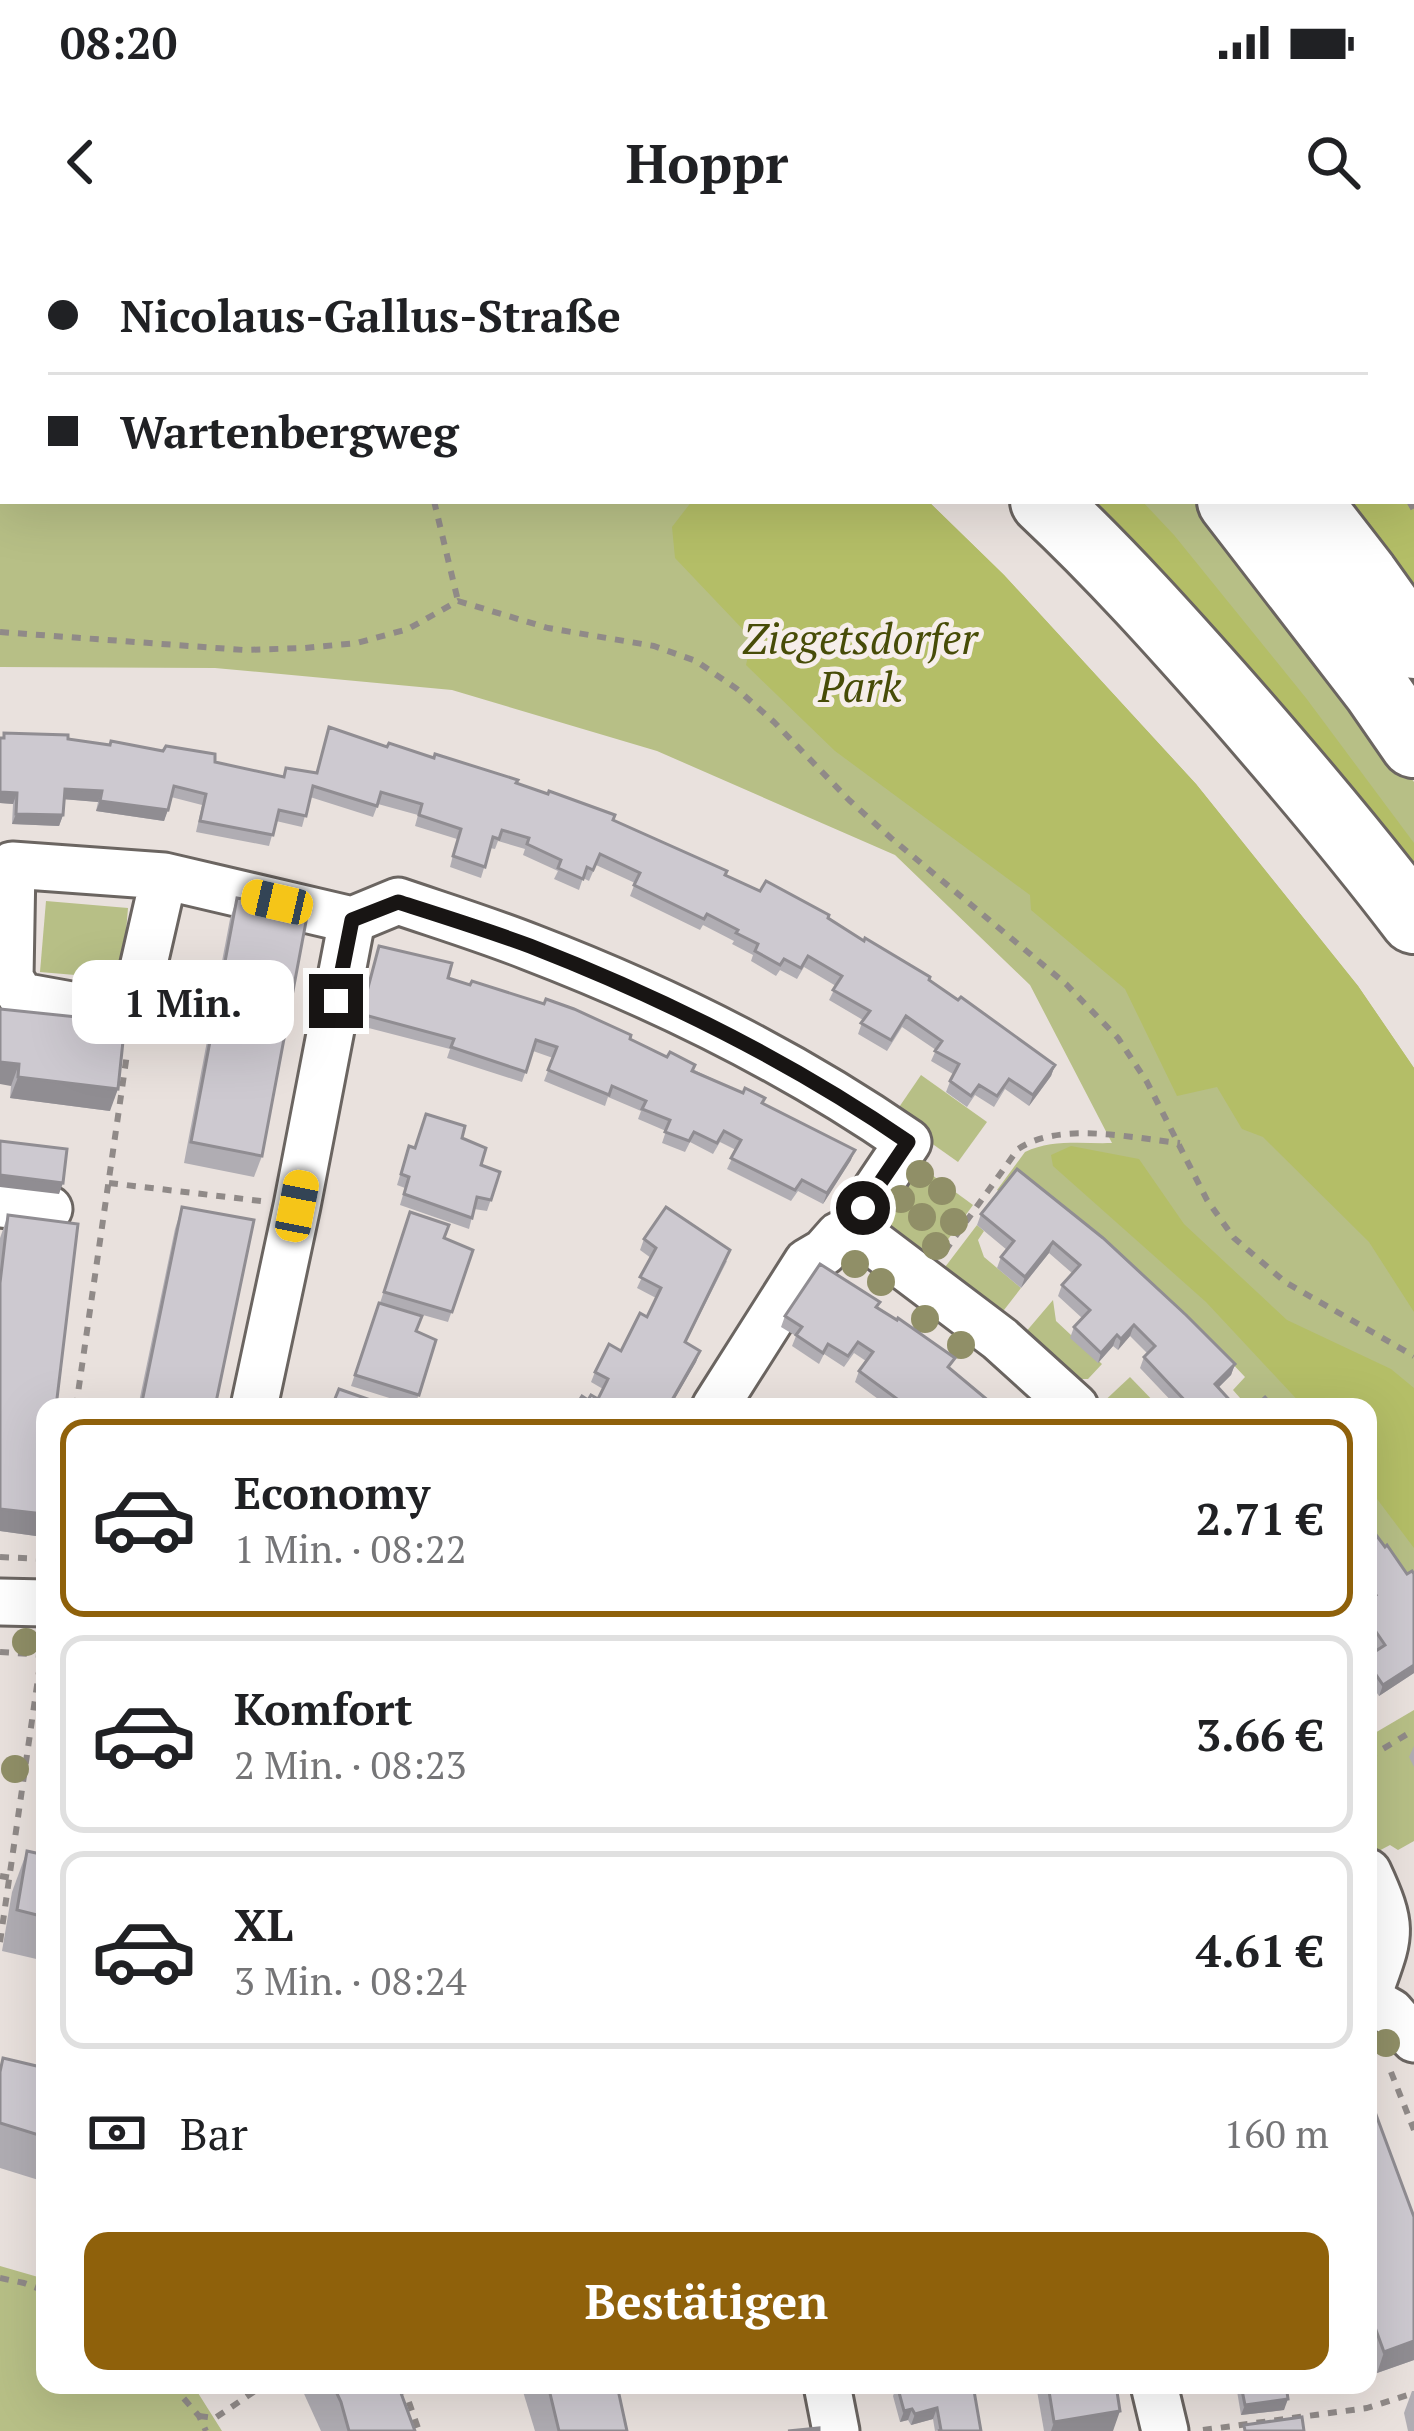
<!DOCTYPE html>
<html lang="de">
<meta charset="utf-8">
<style>
:root{--surface:#fff;--page:#f2f2f2;--text:#202124;--muted:#757577;--line:#e0e0e0;--accent:#8f610b}
body{margin:0;font-family:"PT Serif",serif;background:var(--page);color:var(--text);height:100vh;display:flex;flex-direction:column;font-size:45px;white-space:nowrap}
*{box-sizing:border-box;margin:0}
p{font-size:39px;color:var(--muted)}
.icon{flex:none;width:66px;height:66px;fill:none;stroke:currentColor;stroke-width:2;stroke-linecap:round;stroke-linejoin:round}
.map{position:relative;flex:1;overflow:hidden}
.panel{position:absolute;left:36px;top:1158px;width:1341px;height:996px;display:flex;flex-direction:column;background:var(--surface);border-radius:24px;box-shadow:0 12px 48px #0002}
.panel>*{flex:none}
.hud{position:absolute;left:0px;top:0px;width:1416px;height:264px;box-shadow:0 12px 48px #0002;display:grid;align-content:center;height:264px;padding:0 48px;background:var(--surface)}
.end{position:absolute;width:54px;height:54px;margin:-27px;border:15px solid #181514;background:#fff;box-shadow:0 0 0 6px #fff}
.from{border-radius:50%}
.bubble{position:absolute;height:84px;border-radius:24px;background:var(--surface);box-shadow:0 12px 48px #0002;font-size:39px;font-weight:700;line-height:84px;text-align:center}
.car{position:absolute;width:36px;height:72px;margin:-36px -18px;border-radius:15px;box-shadow:0 0 9px 3px #0007;background:linear-gradient(#f5c518 24%,#345 0 40%,#f5c518 0 76%,#345 0 86%,#f5c518 0)}
.hud b{display:flex;align-items:center;gap:42px;height:114px;font-size:45px}
.hud b+b{border-top:3px solid var(--line)}
.hud i{width:30px;height:30px;background:var(--text)}
ul{padding:21px 0 0;list-style:none}
li{display:flex;align-items:center;gap:36px;height:198px;margin:0 24px 18px;padding:0 24px;border:6px solid var(--line);border-radius:24px}
li div{flex:1}
li b{display:block;font-size:45px}
li em{font-style:normal;font-weight:700}
li.on{border-color:var(--accent)}
li>.icon{width:108px;height:108px;stroke-width:1.5}
.pay{display:flex;align-items:center;gap:30px;height:132px;padding:0 48px;font-size:45px}
.pay p{margin-inline-start:auto}
.action{display:flex;gap:24px;margin-top:auto;padding:24px 48px}
.action a{flex:1;height:138px;border-radius:24px;background:var(--accent);color:#fff;font-size:48px;font-weight:700;line-height:138px;text-align:center}
.status{display:flex;justify-content:space-between;align-items:center;height:84px;padding:0 60px;background:var(--surface);direction:ltr}
.status svg{height:33px;fill:currentColor}
header{display:flex;justify-content:space-between;align-items:center;height:156px;padding:0 48px;background:var(--surface);font-size:54px;font-weight:700}
.map>svg:first-child{display:block}
.green{fill:#b7bf86}
.forest{fill:#b4be67}
.lines{fill:none;stroke-linecap:round;stroke-linejoin:round}
.minor-casing{stroke:#6b6561;stroke-width:51}
.highway-casing{stroke:#6b6561;stroke-width:72}
.path{stroke:#908a88;stroke-width:6;stroke-dasharray:9 9;stroke-linecap:butt}
.minor{stroke:#fff;stroke-width:45}
.highway{stroke:#fff;stroke-width:66}
.tree{fill:#908f67}
.wall{fill:#b0adb3}
.shaded-wall{fill:#908d92}
.building{fill:#cdc9d0;stroke:#908d92;stroke-width:3}
.route{stroke:#181514;stroke-width:15}
.labels{text-anchor:middle;dominant-baseline:central;stroke-width:10;stroke-linejoin:round;paint-order:stroke}
.park-label{font-size:42px;font-style:italic;fill:#474c07;stroke:#f6eeea}
</style>
<div class="status"><b>08:20</b><svg viewBox="0 0 49 12"><path d="M0 12V9h3v3zM5 12V6h3v6zM10 12V3h3v9zM15 12V0h3v12zM26 1h20v11H26zM47 4h2v5h-2z"/></svg></div>
<header><svg class="icon" aria-label="back" viewBox="0 0 24 24"><path d="M15 5l-7 7 7 7"/></svg>Hoppr<svg class="icon" aria-label="search" viewBox="0 0 24 24"><circle cx="10" cy="10" r="6"/><path d="M15 15l6 6"/></svg></header>
<div class="map">
<svg width="1414" height="2191" viewBox="0 0 1414 2191">
<rect width="100%" height="100%" fill="#e9e1dd"/>
<!-- green -->
<g class="green">
<path d="M0,0H645L649,3H3V261H928L1004,335L1196,544L1358,746L1414,828V1350L1368,1300V1167H1248L1233,1150L1245,1137L1196,1085L997,950L1025,912C1052,899 1083,904 1112,903L1030,745L895,615L657,511L452,450L215,428L0,427Z"/>
<path d="M1072,261H1204L1366,472L1414,542V647Z"/>
<path d="M46,661L128,668L122,739L40,732Z"/>
<path d="M921,835L987,882L958,922L893,876Z"/>
<path d="M917,924L973,965L928,1027L882,986L884,974Z"/>
<path d="M977,985L984,991L978,1000L984,1017L1021,1048L997,1079L939,1035Z"/>
<path d="M1053,1060L1056,1081L1102,1124L1088,1139H1063L1019,1100Z"/>
<path d="M1130,1137L1159,1167H1098Z"/>
<path d="M1414,1470V1601L1398,1610L1390,1605L1373,1614L1368,1605V1497Z"/>
<path d="M0,2026L45,2039V2145H193L222,2191H0Z"/>
</g>
<!-- forest -->
<g class="forest">
<path d="M1163,0H1414V372L1335,261H1413V3H1165Z"/>
<path d="M692,261H928L1004,335L1196,544L1358,746L1414,828V1072L1369,1002L1263,897L1242,889L1217,847L1177,856L1125,749L1031,670L1030,655L835,511L746,425L752,399L675,318L672,287Z"/>
<path d="M1072,261H1142L1174,295L1306,458L1414,603V647Z"/>
<path d="M1071,906L1139,919L1184,984L1287,1080L1391,1129L1414,1148V1308L1368,1247V1167H1304L1206,1062L1053,926L1051,915Z"/>
</g>
<g class="lines">
<!-- minor casing -->
<g class="minor-casing">
<g id="minor">
<path d="M164,636L132,776L21,756L10,738L12,625L164,636L352,680L398,661C442,676 487,690 530,707C663,758 791,821 908,902L863,969L860,987L865,997L1000,1099L1075,1167"/>
<path d="M0,964L49,969"/>
<path d="M254,1167L297,966L352,680"/>
<path d="M715,1167L807,1022L824,1012L839,995L860,987"/>
<path d="M0,1362L45,1363"/>
<path d="M1368,1632C1396,1692 1389,1696 1368,1756"/>
<path d="M1368,1759L1391,1772L1414,1799"/>
<path d="M827,2145L836,2191"/>
<path d="M1154,2145L1165,2191"/>
</g>
</g>
<!-- highway casing -->
<g class="highway-casing">
<g id="highway">
<path d="M744,0L748,3"/>
<path d="M995,0L998,3"/>
<path d="M1071,0L1074,3"/>
<path d="M1133,0L1135,3"/>
<path d="M1044,261C1111,324 1172,392 1233,461C1296,533 1357,605 1414,680"/>
<path d="M1231,261L1376,449L1414,504"/>
<path d="M1307,261L1365,336L1414,405"/>
</g>
</g>
<!-- path -->
<g class="path">
<path d="M1326,0L1327,3"/>
<path d="M0,65H3"/>
<path d="M434,261L458,361"/>
<path d="M1409,261L1414,270"/>
<path d="M0,392L244,410L305,408L357,403L408,389L458,361L548,388L654,406L696,421L737,449L774,482L849,560L891,598L1066,744L1118,798L1147,842L1207,960L1234,998L1285,1042L1414,1116"/>
<path d="M109,943L261,961"/>
<path d="M945,1011L1018,909C1060,881 1132,898 1180,903"/>
<path d="M76,1167L127,814"/>
<path d="M0,1317L45,1319"/>
<path d="M0,1412L44,1415"/>
<path d="M1368,1518L1414,1490"/>
<path d="M0,1636L24,1640"/>
<path d="M0,1702L43,1404"/>
<path d="M1391,1832L1414,1890"/>
<path d="M0,2038L24,2043L45,2051"/>
<path d="M172,2145L199,2176L206,2191"/>
<path d="M403,2145L419,2191"/>
<path d="M199,2176L215,2178L264,2145"/>
<path d="M1203,2190L1367,2168L1414,2153"/>
</g>
<!-- minor -->
<use href="#minor" class="minor"/>
<!-- highway -->
<use href="#highway" class="highway"/>
</g>
<!-- trees -->
<g class="tree">
<circle cx="920" cy="934" r="14"/>
<circle cx="942" cy="951" r="14"/>
<circle cx="901" cy="959" r="14"/>
<circle cx="922" cy="977" r="14"/>
<circle cx="954" cy="982" r="14"/>
<circle cx="936" cy="1006" r="14"/>
<circle cx="855" cy="1024" r="14"/>
<circle cx="881" cy="1042" r="14"/>
<circle cx="925" cy="1079" r="14"/>
<circle cx="961" cy="1105" r="14"/>
<circle cx="26" cy="1402" r="14"/>
<circle cx="15" cy="1529" r="14"/>
<circle cx="1386" cy="1803" r="14"/>
</g>
<!-- wall -->
<g class="wall">
<path d="M329,487L387,507L516,543L613,580L760,651L828,678L929,740L1055,825L1051,836L1029,866L1005,849L994,867L975,855L967,867L946,852L953,834L931,821L936,810L902,787L887,811L858,794L863,780L829,760L836,746L804,727L797,739L780,730L776,736L751,721L753,715L732,704L734,701L703,685L700,690L630,656L635,643L596,625L589,641L583,638L579,650L554,639L558,631L523,615L525,609L498,601L495,609L490,608L481,638L450,627L457,599L415,586L418,575L378,564L373,577L310,557L302,587L276,581L269,606L196,592L202,565L171,557L164,581L96,571L98,562L64,559L63,575L59,586L12,584L13,564L0,563L68,499L215,522L284,537L316,533Z"/>
<path d="M237,658L262,916L254,937L184,923L230,679Z"/>
<path d="M379,706L448,738L630,799L763,863L851,920L823,964L798,951L791,961L727,929L736,910L720,902L713,914L690,902L685,912L662,903L666,891L638,879L641,871L608,857L605,866L544,841L553,818L533,811L522,842L447,818L450,809L357,785Z"/>
<path d="M0,769L110,871L10,858L11,846Z"/>
<path d="M462,898L481,925L500,932L487,971L474,969L469,989L400,965L405,948L397,945L409,906L415,908Z"/>
<path d="M1017,929L1235,1124L1231,1135L1218,1148L1236,1167H1177L1140,1128L1144,1117L1147,1113L1130,1096L1118,1110L1113,1106L1098,1123L1070,1098L1074,1087L1082,1078L1058,1056L1062,1045L1072,1033L1049,1013L1021,1048L997,1028L1001,1017L1007,1010L977,985L981,974Z"/>
<path d="M182,967L215,1167H138L175,989Z"/>
<path d="M410,972L444,998L473,1010L448,1082L380,1063Z"/>
<path d="M8,975L44,1274L36,1296L0,1291V998Z"/>
<path d="M644,999L727,1021L686,1102L700,1111L696,1122L670,1167L588,1160L598,1159L603,1149L591,1142L595,1132L621,1111L647,1077L656,1058L637,1048L651,1018L640,1010Z"/>
<path d="M379,1063L416,1091L436,1100L415,1166L351,1146Z"/>
<path d="M878,1068L951,1129L996,1167H889L855,1142L859,1131L866,1121L854,1113L844,1127L824,1114L819,1124L792,1106L796,1096L781,1087L785,1076Z"/>
<path d="M1368,1284L1407,1334H1414V1433L1379,1456L1368,1440V1416L1377,1410L1368,1397Z"/>
<path d="M1414,1506V1527L1409,1517Z"/>
<path d="M27,1611L45,1615V1721L2,1711L12,1652Z"/>
<path d="M3,1818L45,1828V1942L0,1928V1827Z"/>
<path d="M1368,1853L1414,2120L1377,2133L1368,2110Z"/>
<path d="M300,2145H398L415,2191H321Z"/>
<path d="M521,2145H617L627,2191H535Z"/>
<path d="M897,2145L981,2184L935,2191L933,2179L911,2185L908,2180L900,2182L893,2156Z"/>
<path d="M1036,2145H1116L1113,2191H1044Z"/>
<path d="M1236,2145H1286L1284,2170L1241,2175Z"/>
<path d="M1412,2151H1414V2191H1408L1404,2173Z"/>
</g>
<!-- shaded-wall -->
<g class="shaded-wall">
<path d="M65,549L102,551L98,562L61,559Z"/>
<path d="M0,552L17,553L13,564L0,563Z"/>
<path d="M100,561L168,570L164,581L96,571Z"/>
<path d="M16,574L63,575L59,586L12,584Z"/>
<path d="M0,822L19,824L11,846L0,844Z"/>
<path d="M1055,825L1051,836L1029,866L1033,855Z"/>
<path d="M18,837L118,849L110,871L10,858Z"/>
<path d="M855,910L851,920L823,964L827,953Z"/>
<path d="M0,935L63,943L59,954L0,947Z"/>
<path d="M1053,1002L1049,1013L1021,1048L1025,1037Z"/>
<path d="M1134,1085L1130,1096L1118,1110L1121,1099Z"/>
<path d="M1117,1095L1113,1106L1098,1123L1101,1113Z"/>
<path d="M700,1111L696,1122L670,1167H668Z"/>
<path d="M1235,1124L1231,1135L1211,1155L1215,1144Z"/>
<path d="M0,1269L44,1274L36,1296L0,1291Z"/>
<path d="M1414,1425V1433L1379,1456L1383,1445Z"/>
<path d="M1414,2101V2120L1377,2133L1384,2112Z"/>
<path d="M1288,2159L1284,2170L1241,2175L1245,2165Z"/>
<path d="M937,2168L933,2179L911,2185L915,2174Z"/>
<path d="M912,2169L908,2180L900,2182L904,2171Z"/>
<path d="M1120,2171L1113,2191H1051L1054,2182Z"/>
</g>
<!-- building -->
<g class="building">
<path d="M329,487L387,507L389,503L434,518L435,514L518,540L516,543L548,554L549,551L615,575L613,580L727,631L725,635L760,651L766,641L829,675L828,678L864,701L865,698L930,737L929,740L958,760L961,757L1055,825L1033,855L1009,839L997,856L979,845L971,856L950,841L959,824L935,811L942,801L906,776L891,800L861,783L870,771L833,750L842,736L808,716L801,728L784,719L780,725L755,711L758,704L736,693L738,690L707,674L704,679L634,645L640,633L600,614L593,630L587,627L583,639L558,628L561,620L527,604L529,598L502,590L499,599L493,597L485,627L453,616L461,589L419,575L422,564L381,552L377,566L313,546L306,576L279,570L273,595L200,581L206,554L174,546L168,570L100,561L102,551L65,549L63,575L16,574L17,553L0,552V498H4V493L68,495V499L110,505L111,501L163,511L166,506L215,514V522L284,537L286,528L317,533Z"/>
<path d="M237,658L308,671L262,916L191,902Z"/>
<path d="M379,706L452,723L448,738L470,745L472,741L544,764L546,759L574,769L631,795L630,799L667,817L670,812L695,825L692,831L743,853L745,848L765,858L762,863L855,910L827,953L802,940L795,950L731,918L741,900L724,891L717,903L694,892L689,901L665,892L670,880L642,869L646,861L612,846L609,855L548,830L557,807L536,800L526,832L451,807L454,799L361,774Z"/>
<path d="M0,769L125,782L118,849L18,837L19,824L0,822Z"/>
<path d="M426,874L465,886L462,898L486,908L481,925L500,932L491,960L477,957L472,978L404,954L409,937L401,934L409,906L415,908Z"/>
<path d="M0,901L67,909L63,943L0,935Z"/>
<path d="M1017,929L1103,998L1186,1075L1235,1124L1215,1144L1236,1167H1191L1144,1117L1155,1106L1134,1085L1121,1099L1117,1095L1101,1113L1074,1087L1090,1070L1062,1045L1080,1025L1053,1002L1025,1037L1001,1017L1014,1001L981,974Z"/>
<path d="M182,967L254,980L215,1167H141Z"/>
<path d="M666,967L730,1010L685,1102L700,1111L668,1167H575L582,1156L588,1160L591,1155L598,1159L608,1139L595,1132L609,1104L621,1111L640,1073L647,1077L661,1048L640,1037L656,1008L644,999Z"/>
<path d="M410,972L449,985L444,998L473,1010L452,1072L384,1052Z"/>
<path d="M8,975L78,984L56,1167H45L44,1274L0,1269V1043Z"/>
<path d="M820,1024L880,1062L876,1067L897,1080L898,1078L955,1118L948,1127L996,1167H908L859,1131L873,1112L858,1102L848,1116L828,1104L823,1113L796,1095L802,1087L785,1076Z"/>
<path d="M379,1063L422,1076L416,1091L436,1100L419,1155L355,1135Z"/>
<path d="M339,1149L379,1163L378,1167L332,1166Z"/>
<path d="M1265,1157L1274,1167H1254Z"/>
<path d="M1368,1284L1385,1307L1387,1305L1407,1334L1412,1331L1414,1334V1425L1383,1445L1368,1423V1416L1385,1405L1368,1380V1360L1376,1355L1368,1343Z"/>
<path d="M27,1611L45,1615V1677L17,1670Z"/>
<path d="M3,1818L45,1828V1897L0,1883V1832Z"/>
<path d="M1368,1853L1414,1977V2101L1384,2112L1368,2068Z"/>
<path d="M333,2145H398L415,2191H349L341,2162Z"/>
<path d="M548,2145H617L627,2191H559Z"/>
<path d="M897,2145H973L981,2191H938L941,2190L937,2168L915,2174L912,2169L904,2171Z"/>
<path d="M1048,2145H1116L1120,2171L1054,2182Z"/>
<path d="M1241,2145H1286L1288,2159L1245,2165Z"/>
<path d="M1302,2177L1304,2191H1245L1244,2185Z"/>
<path d="M819,2188V2191H788Z"/>
</g>
<g class="lines">
<!-- route -->
<path class="route" d="M336,761L352,680L398,662C442,676 487,690 530,706C663,758 791,821 908,902L863,968"/>
</g>
<g class="labels">
<!-- park labels -->
<g class="park-label">
<text x="860" y="398">Ziegetsdorfer<tspan x="860" dy="48">Park</tspan></text>
</g>
</g>
</svg>
<i class="end from" style="left:863px;top:968px"></i>
<i class="end" style="left:336px;top:761px"></i>
<div class="bubble" style="left:72px;top:720px;width:222px">1 Min.</div>
<i class="car" style="left:277px;top:662px;rotate:283deg"></i>
<i class="car" style="left:297px;top:966px;rotate:11deg"></i>
<div class="hud">
<b><i class="from"></i>Nicolaus-Gallus-Straße</b>
<b><i></i>Wartenbergweg</b>
</div>
<section class="panel">
<ul>
<li class="on"><svg class="icon" aria-label="car" viewBox="0 0 24 24"><path d="M5 17H2v-5l4-1 3-4h7l3 4 3 1v5h-3M9 17h6M6 11h13"/><circle cx="7" cy="17" r="2"/><circle cx="17" cy="17" r="2"/></svg><div><b>Economy</b><p>1 Min. · 08:22</p></div><em>2.71 €</em></li>
<li><svg class="icon" aria-label="car" viewBox="0 0 24 24"><path d="M5 17H2v-5l4-1 3-4h7l3 4 3 1v5h-3M9 17h6M6 11h13"/><circle cx="7" cy="17" r="2"/><circle cx="17" cy="17" r="2"/></svg><div><b>Komfort</b><p>2 Min. · 08:23</p></div><em>3.66 €</em></li>
<li><svg class="icon" aria-label="car" viewBox="0 0 24 24"><path d="M5 17H2v-5l4-1 3-4h7l3 4 3 1v5h-3M9 17h6M6 11h13"/><circle cx="7" cy="17" r="2"/><circle cx="17" cy="17" r="2"/></svg><div><b>XL</b><p>3 Min. · 08:24</p></div><em>4.61 €</em></li>
</ul>
<div class="pay"><svg class="icon" aria-label="cash" viewBox="0 0 24 24"><path d="M3 7h18v10H3z"/><circle cx="12" cy="12" r="2"/></svg>Bar<p>160 m</p></div>
<div class="action"><a>Bestätigen</a></div>
</section>
</div>
